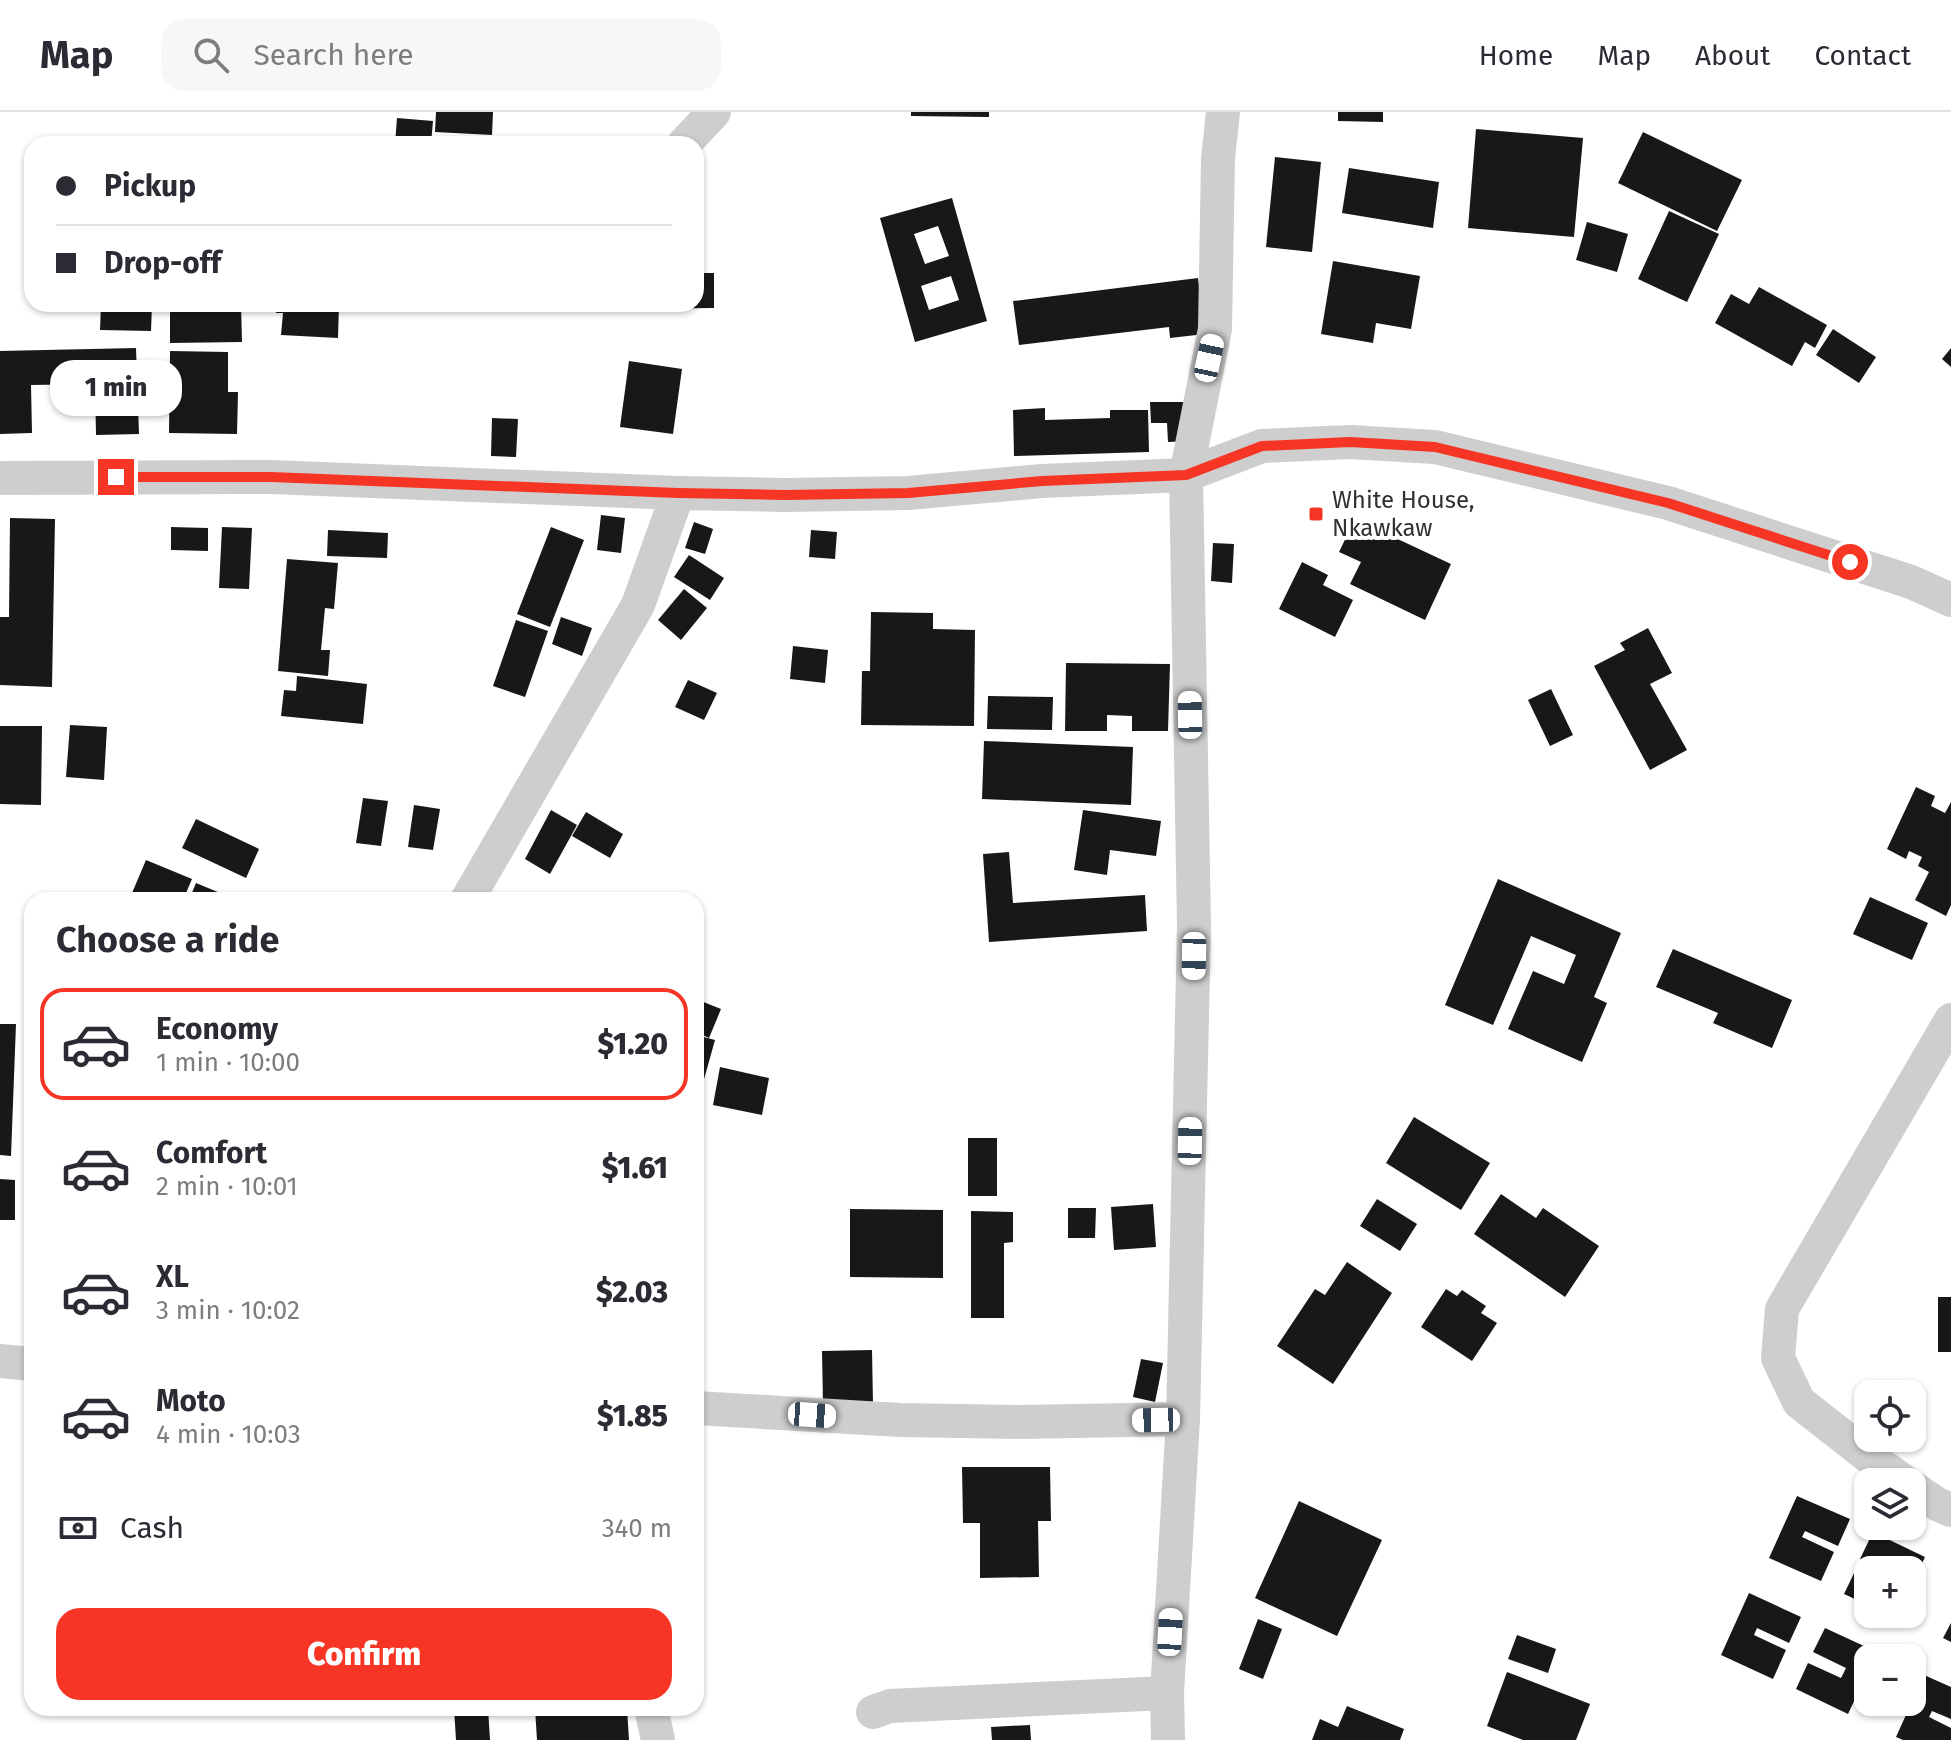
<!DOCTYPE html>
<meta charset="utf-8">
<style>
:root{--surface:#fff;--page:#f7f7f7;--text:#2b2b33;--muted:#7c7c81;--line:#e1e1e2;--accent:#f63525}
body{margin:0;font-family:"Fira Sans",sans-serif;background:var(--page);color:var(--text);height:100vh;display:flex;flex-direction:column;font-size:30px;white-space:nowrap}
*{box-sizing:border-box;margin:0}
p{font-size:26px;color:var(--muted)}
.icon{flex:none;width:44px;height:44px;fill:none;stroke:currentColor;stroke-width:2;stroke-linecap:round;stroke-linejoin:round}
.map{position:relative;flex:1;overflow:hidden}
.drawer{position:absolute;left:24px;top:780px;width:680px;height:824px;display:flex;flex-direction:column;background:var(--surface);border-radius:24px;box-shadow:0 2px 6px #0004}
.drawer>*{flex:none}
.guide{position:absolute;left:24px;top:24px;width:680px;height:176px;border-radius:24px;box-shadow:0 2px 6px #0004;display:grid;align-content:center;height:176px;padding:0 32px;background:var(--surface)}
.buttons{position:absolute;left:1854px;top:1268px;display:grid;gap:16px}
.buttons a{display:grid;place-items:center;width:72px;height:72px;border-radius:16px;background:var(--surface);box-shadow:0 2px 6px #0004;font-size:40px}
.end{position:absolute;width:36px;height:36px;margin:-18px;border:10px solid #f63525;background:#fff;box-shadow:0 0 0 4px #fff}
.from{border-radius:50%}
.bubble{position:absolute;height:56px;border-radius:24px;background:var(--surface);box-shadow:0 2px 6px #0004;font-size:26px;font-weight:800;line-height:56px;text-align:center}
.car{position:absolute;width:24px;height:48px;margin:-24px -12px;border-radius:10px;box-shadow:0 0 6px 2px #0007;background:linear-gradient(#fff 24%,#345 0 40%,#fff 0 76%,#345 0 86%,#fff 0)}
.guide b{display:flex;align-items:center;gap:28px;height:76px;font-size:30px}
.guide b+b{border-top:2px solid var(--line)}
.guide i{width:20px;height:20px;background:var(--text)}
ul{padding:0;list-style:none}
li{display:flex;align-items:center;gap:24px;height:112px;margin:0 16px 12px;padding:0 16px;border:4px solid transparent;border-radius:24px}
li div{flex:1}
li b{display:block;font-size:30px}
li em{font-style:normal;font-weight:800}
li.selected{border-color:var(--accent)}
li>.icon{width:72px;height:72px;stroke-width:1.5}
h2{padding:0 32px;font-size:36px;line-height:96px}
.pay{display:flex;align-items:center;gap:20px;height:88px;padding:0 32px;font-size:30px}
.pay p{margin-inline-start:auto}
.button{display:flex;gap:16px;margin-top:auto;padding:16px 32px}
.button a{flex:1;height:92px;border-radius:24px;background:var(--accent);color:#fff;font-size:32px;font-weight:800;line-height:92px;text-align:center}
header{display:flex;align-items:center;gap:48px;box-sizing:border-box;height:112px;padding:0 40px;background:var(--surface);border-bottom:2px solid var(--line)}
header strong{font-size:38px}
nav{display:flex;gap:44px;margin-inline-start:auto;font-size:28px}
.search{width:560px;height:72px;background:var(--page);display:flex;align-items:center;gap:20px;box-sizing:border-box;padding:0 28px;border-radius:24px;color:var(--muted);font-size:30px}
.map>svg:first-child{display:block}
.building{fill:#181818;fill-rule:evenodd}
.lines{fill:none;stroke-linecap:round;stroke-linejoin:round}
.street{stroke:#cecece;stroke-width:34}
.route{stroke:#f63525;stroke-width:10}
.poi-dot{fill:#f63525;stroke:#fff;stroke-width:3}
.labels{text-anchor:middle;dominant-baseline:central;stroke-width:8;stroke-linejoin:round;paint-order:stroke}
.poi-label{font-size:24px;fill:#313131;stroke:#fff;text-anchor:start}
</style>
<header>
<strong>Map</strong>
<div class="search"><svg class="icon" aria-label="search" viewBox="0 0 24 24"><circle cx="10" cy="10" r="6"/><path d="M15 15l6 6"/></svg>Search here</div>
<nav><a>Home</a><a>Map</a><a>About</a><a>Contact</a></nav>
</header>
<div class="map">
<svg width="1951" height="1628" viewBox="0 0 1951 1628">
<rect width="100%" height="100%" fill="#fff"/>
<!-- building -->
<g class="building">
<path d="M436,0H493L492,23L435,20Z"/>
<path d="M911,0H989V5L911,4Z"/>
<path d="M1338,0H1383V10L1338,9Z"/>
<path d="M397,6L433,9L431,32H395Z"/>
<path d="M1476,17L1583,26L1574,125L1468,116Z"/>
<path d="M1643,20L1742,68L1717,119L1618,71Z"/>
<path d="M1275,45L1321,50L1312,140L1266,135Z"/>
<path d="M1349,56L1439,70L1433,116L1342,101Z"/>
<path d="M952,86L987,209L915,230L880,106ZM938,114L949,144L925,152L914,122ZM951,164L959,188L929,198L921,174Z"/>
<path d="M1669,99L1719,122L1687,190L1638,167Z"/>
<path d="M1587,110L1628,122L1617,160L1576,148Z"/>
<path d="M1333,149L1420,164L1411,217L1376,211L1373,231L1321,222Z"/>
<path d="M696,161H714V196L627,197V192H696Z"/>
<path d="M1198,166L1205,222L1170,226L1169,215L1019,233L1013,189Z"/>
<path d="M1759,175L1827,213L1815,236L1805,230L1792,254L1715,211L1731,182L1749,192Z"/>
<path d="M101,192H152L151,219L100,218Z"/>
<path d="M170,192H241L242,230L170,231Z"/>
<path d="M277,192H339L338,226L281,223L283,201H276Z"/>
<path d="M1833,217L1876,245L1859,271L1816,243Z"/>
<path d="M136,236L139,322L96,323L95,272L31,273L32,321L0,322V239Z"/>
<path d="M1951,236V255L1942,247Z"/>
<path d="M170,239L228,240V280H238L237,322L169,321Z"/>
<path d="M629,249L682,257L673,322L620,315Z"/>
<path d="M1150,290H1192L1193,329L1168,330L1167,311H1151Z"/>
<path d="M1045,296V308L1110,306V298H1148L1149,340L1014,344L1013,298Z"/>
<path d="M492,306L518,307L516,345L491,344Z"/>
<path d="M601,403L625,406L621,441L597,438Z"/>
<path d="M10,406L55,407L52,575L0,573V505H9Z"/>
<path d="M1355,407L1451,452L1425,508L1350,472L1361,450L1339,440Z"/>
<path d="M694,410L713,417L705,442L685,436Z"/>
<path d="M171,415L208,416V439L171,438Z"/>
<path d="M222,415L252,416L249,477L219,476Z"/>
<path d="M551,415L584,428L550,515L517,502Z"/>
<path d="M328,418L388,421L387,446L327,444Z"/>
<path d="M811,418L837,420L835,447L809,445Z"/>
<path d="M1213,431L1234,432L1232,471L1211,469Z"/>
<path d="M689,443L724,466L710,488L674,465Z"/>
<path d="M287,447L338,451L334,497L325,496L321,538H330L328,564L278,559Z"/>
<path d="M1302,450L1328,463L1323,473L1353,488L1335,525L1279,497Z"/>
<path d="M684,477L707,496L681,528L658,508Z"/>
<path d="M871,500L933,501V517L975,518L974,614L861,613L862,559H870Z"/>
<path d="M561,505L592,516L582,544L552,532Z"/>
<path d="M516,508L548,519L525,585L493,574Z"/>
<path d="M1648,516L1672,561L1650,572L1687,638L1650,658L1594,554L1625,538L1620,531Z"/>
<path d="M793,534L828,538L825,571L790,567Z"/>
<path d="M1066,551L1170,552L1168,619H1132V604L1107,603V619H1065Z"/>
<path d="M297,564L367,572L363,612L281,604L284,578L296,579Z"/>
<path d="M688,568L717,581L704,608L675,595Z"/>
<path d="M1551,577L1573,623L1550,634L1528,588Z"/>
<path d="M988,584L1053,585L1052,618L987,617Z"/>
<path d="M70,613L107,615L104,668L66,665Z"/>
<path d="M0,614H42L41,693L0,692Z"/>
<path d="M984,629L1133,635L1131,693L982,687Z"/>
<path d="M1916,675L1935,684L1931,694L1945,701L1951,690V793L1946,804L1915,788L1929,760L1918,754L1922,745L1909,739L1906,747L1887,737Z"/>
<path d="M363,686L388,689L381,734L356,731Z"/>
<path d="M414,693L440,697L433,738L408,735Z"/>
<path d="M551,698L577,713L550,762L525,747Z"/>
<path d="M1083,698L1161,709L1156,744L1110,738L1107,763L1074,758Z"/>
<path d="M586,700L623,722L610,746L572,724Z"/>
<path d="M196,707L259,737L246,766L182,736Z"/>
<path d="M1009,740L1013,791L1145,783L1147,819L989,830L983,742Z"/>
<path d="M146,748L192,767L183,788H150L132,781Z"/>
<path d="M1498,767L1621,821L1594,885L1607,891L1582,950L1508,917L1533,859L1564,872L1576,843L1531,824L1493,913L1445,893Z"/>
<path d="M196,771L237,788H189Z"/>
<path d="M1870,785L1928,811L1912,848L1853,822Z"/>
<path d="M1673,837L1792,888L1772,936L1713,911L1718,901L1656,875Z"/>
<path d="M696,887L721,897L709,926L696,920Z"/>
<path d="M0,912H16L11,1044L0,1043Z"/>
<path d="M696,923L715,928L697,992H696Z"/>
<path d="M720,955L769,966L762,1003L713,993Z"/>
<path d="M696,994L703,996L697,1020H696Z"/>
<path d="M1414,1005L1490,1051L1461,1098L1386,1051Z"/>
<rect x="968" y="1026" width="29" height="58"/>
<path d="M0,1067L15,1068V1108H0Z"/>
<path d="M1501,1082L1536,1106L1543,1096L1599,1134L1565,1185L1474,1122Z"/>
<path d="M1377,1087L1417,1112L1400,1139L1360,1114Z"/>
<path d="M1153,1092L1156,1135L1114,1138L1111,1095Z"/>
<path d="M1068,1096H1096L1095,1126H1068Z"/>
<path d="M850,1097L943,1098V1166L850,1165Z"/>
<path d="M971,1099L1013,1100V1130L1004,1131V1206H971Z"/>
<path d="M1347,1150L1392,1181L1333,1272L1277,1234L1315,1177L1325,1183Z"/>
<path d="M1446,1177L1457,1184L1462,1178L1486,1194L1481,1201L1497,1211L1472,1249L1421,1215Z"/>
<rect x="1938" y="1185" width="13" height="55"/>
<path d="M872,1238L873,1292L823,1293L822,1239Z"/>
<path d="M1141,1247L1163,1251L1155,1290L1133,1285Z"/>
<path d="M962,1355H1050L1051,1409H1038L1039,1465L980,1466V1411H963Z"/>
<path d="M1797,1384L1850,1407L1838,1434L1805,1419L1802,1425L1834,1440L1821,1469L1769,1446Z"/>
<path d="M1299,1389L1382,1428L1337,1524L1255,1486Z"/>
<path d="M1873,1420L1925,1445L1912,1473V1458H1882L1860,1447Z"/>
<path d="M1858,1453L1868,1457V1493L1844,1482Z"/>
<path d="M1749,1481L1801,1505L1789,1531L1757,1516L1754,1523L1786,1538L1773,1567L1721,1543Z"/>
<path d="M1258,1507L1282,1517L1263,1567L1239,1557Z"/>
<path d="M1951,1511V1530L1943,1526Z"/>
<path d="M1825,1516L1877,1540L1874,1546H1868V1560L1848,1602L1796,1577L1808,1551L1841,1566L1846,1556L1813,1540Z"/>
<path d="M1517,1523L1556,1537L1548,1561L1508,1547Z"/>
<path d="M1507,1560L1590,1592L1576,1628H1523L1487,1614Z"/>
<path d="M1924,1563L1951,1575V1607L1932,1599L1929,1605L1951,1616V1628H1903L1896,1625Z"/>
<path d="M1347,1594L1404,1617L1400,1628H1312L1320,1607L1338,1615Z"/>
<path d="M454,1596H488L490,1628H456Z"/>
<path d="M535,1596H627L629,1628H537Z"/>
<path d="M1030,1613L1031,1628H992L991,1615Z"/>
</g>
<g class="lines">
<!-- street -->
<g class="street">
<path d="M684,32L714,0"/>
<path d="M0,366L271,365L678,381L785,383L908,381L1042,369L1186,363L1262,334L1350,330L1435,335L1668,391L1911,470L1951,488"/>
<path d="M467,788L638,493L678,381"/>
<path d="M0,1249L32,1252"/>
<path d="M696,1296L900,1308L1021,1310L1183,1307"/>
<path d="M1905,1370L1868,1344L1799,1290L1778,1246L1782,1197L1951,908"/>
<path d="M1912,1375L1937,1392L1951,1398"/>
<path d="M651,1596L658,1628"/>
<path d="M873,1600L890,1594L1167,1581"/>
<path d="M1168,1628L1167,1581L1183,1307L1194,813L1186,363L1215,217L1218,47L1223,0"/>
</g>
</g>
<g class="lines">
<!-- route -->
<path class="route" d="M116,365H271L678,381L785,383L908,381L1042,369L1186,363L1262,334L1350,330L1435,335L1464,342L1668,391L1850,450"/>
</g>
<!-- markers -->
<rect class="poi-dot" x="1308" y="394" width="16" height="16" rx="4"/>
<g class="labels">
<!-- poi labels -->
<g class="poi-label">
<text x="1332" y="388">White House,<tspan x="1332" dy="28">Nkawkaw</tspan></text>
</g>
</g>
</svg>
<div class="buttons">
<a><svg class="icon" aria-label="locate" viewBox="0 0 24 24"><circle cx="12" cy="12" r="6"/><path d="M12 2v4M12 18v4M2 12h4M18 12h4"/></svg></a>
<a><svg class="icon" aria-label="layers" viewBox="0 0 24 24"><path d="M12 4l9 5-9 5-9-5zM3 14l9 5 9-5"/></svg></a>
<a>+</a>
<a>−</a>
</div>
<i class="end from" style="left:1850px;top:450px"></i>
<i class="end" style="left:116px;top:365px"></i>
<div class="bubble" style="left:50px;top:248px;width:132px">1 min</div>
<i class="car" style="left:1209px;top:246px;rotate:12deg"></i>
<i class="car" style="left:1190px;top:603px;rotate:359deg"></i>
<i class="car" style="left:1194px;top:844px;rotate:181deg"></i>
<i class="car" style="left:1190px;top:1029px;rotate:1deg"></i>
<i class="car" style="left:812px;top:1303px;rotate:94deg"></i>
<i class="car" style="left:1156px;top:1308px;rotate:269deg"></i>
<i class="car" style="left:1170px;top:1520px;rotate:3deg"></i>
<div class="guide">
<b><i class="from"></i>Pickup</b>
<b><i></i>Drop-off</b>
</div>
<section class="drawer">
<h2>Choose a ride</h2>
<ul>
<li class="selected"><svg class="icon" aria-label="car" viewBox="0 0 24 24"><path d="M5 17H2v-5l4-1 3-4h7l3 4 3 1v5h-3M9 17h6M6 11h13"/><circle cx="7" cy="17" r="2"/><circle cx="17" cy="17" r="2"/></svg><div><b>Economy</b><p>1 min · 10:00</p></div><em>$1.20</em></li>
<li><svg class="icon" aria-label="car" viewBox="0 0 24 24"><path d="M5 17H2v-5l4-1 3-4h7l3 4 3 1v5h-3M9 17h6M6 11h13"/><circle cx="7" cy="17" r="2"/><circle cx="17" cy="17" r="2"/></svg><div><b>Comfort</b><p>2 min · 10:01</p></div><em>$1.61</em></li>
<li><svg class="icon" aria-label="car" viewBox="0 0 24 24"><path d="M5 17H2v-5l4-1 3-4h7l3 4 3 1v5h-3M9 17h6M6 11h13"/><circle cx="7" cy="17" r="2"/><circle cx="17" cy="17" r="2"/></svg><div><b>XL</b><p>3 min · 10:02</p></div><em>$2.03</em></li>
<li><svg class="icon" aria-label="car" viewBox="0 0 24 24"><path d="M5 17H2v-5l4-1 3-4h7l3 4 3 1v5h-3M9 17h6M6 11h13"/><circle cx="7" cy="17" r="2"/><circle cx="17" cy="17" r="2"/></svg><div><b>Moto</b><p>4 min · 10:03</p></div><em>$1.85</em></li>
</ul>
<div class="pay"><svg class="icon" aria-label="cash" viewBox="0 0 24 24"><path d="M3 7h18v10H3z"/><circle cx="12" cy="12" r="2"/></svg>Cash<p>340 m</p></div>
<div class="button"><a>Confirm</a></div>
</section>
</div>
